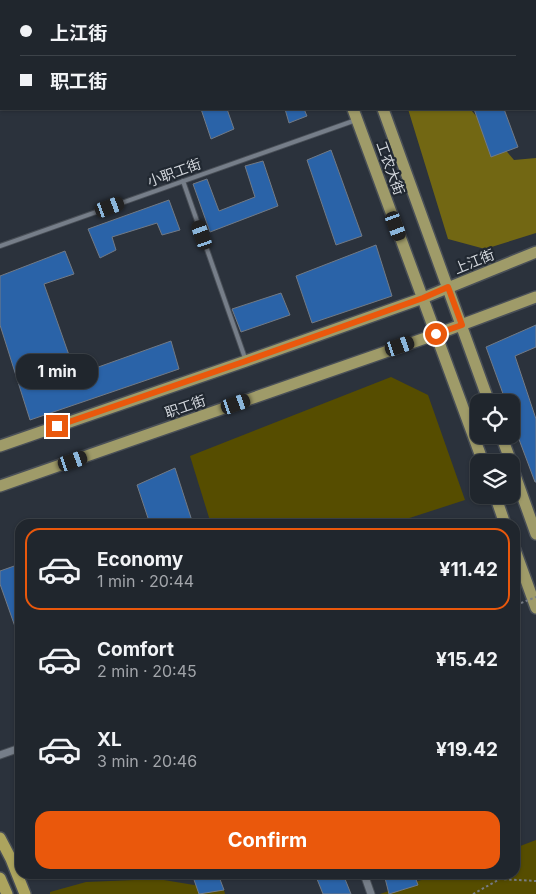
<!DOCTYPE html>
<meta charset="utf-8">
<style>
:root{--surface:#20262d;--page:#282e35;--text:#f1f3f6;--muted:#a2a5aa;--line:#3d4349;--accent:#ea580c}
body{margin:0;font-family:Inter,"Noto Sans SC",sans-serif;background:var(--page);color:var(--text);height:100vh;display:flex;flex-direction:column;font-size:19px;white-space:nowrap}
*{box-sizing:border-box;margin:0}
p{font-size:16px;color:var(--muted)}
.icon{flex:none;width:28px;height:28px;fill:none;stroke:currentColor;stroke-width:2;stroke-linecap:round;stroke-linejoin:round}
.map{position:relative;flex:1;overflow:hidden}
.side{position:absolute;left:15px;top:519px;width:505px;height:360px;display:flex;flex-direction:column;background:var(--surface);border-radius:15px;box-shadow:0 1px 4px #0004,0 0 0 1px var(--line)}
.side>*{flex:none}
.guide{position:absolute;left:0px;top:0px;width:536px;height:110px;box-shadow:0 1px 4px #0004,0 0 0 1px var(--line);display:grid;align-content:center;height:110px;padding:0 20px;background:var(--surface)}
.tools{position:absolute;left:470px;top:394px;display:grid;gap:10px}
.tools a{display:grid;place-items:center;width:50px;height:50px;border-radius:10px;background:var(--surface);box-shadow:0 1px 4px #0004,0 0 0 1px var(--line);font-size:25px}
.end{position:absolute;width:22px;height:22px;margin:-11px;border:6px solid #ea580c;background:#fff;box-shadow:0 0 0 2px #fff}
.from{border-radius:50%}
.bubble{position:absolute;height:35px;border-radius:15px;background:var(--surface);box-shadow:0 1px 4px #0004,0 0 0 1px var(--line);font-size:16px;font-weight:700;line-height:35px;text-align:center}
.car{position:absolute;width:15px;height:30px;margin:-15px -8px;border-radius:6px;box-shadow:0 0 4px 1px #0007;background:linear-gradient(#222 24%,#8ab4d8 0 40%,#222 0 76%,#8ab4d8 0 86%,#222 0)}
.guide b{display:flex;align-items:center;gap:18px;height:48px;font-size:19px}
.guide b+b{border-top:1px solid var(--line)}
.guide i{width:12px;height:12px;background:var(--text)}
ul{padding:9px 0 0;list-style:none}
li{display:flex;align-items:center;gap:15px;height:82px;margin:0 10px 8px;padding:0 10px;border:2px solid transparent;border-radius:15px}
li div{flex:1}
li b{display:block;font-size:19px}
li em{font-style:normal;font-weight:700}
li.current{border-color:var(--accent)}
li>.icon{width:45px;height:45px;stroke-width:1.5}
.primary-button{display:flex;gap:10px;margin-top:auto;padding:10px 20px}
.primary-button a{flex:1;height:58px;border-radius:15px;background:var(--accent);color:#fff;font-size:20px;font-weight:700;line-height:58px;text-align:center}
.map>svg:first-child{display:block}
.green{fill:#564d00}
.forest{fill:#726713}
.building{fill:#2a63a8;stroke:#727a85}
.lines{fill:none;stroke-linecap:round;stroke-linejoin:round}
.service-casing{stroke:#494f57;stroke-width:6}
.minor-casing{stroke:#494f57;stroke-width:9}
.primary-casing{stroke:#494f57;stroke-width:14}
.trunk-casing{stroke:#494f57;stroke-width:14}
.path{stroke:#787d86;stroke-width:2;stroke-dasharray:2.5 2.5;stroke-linecap:butt}
.service{stroke:#767e89;stroke-width:4}
.minor{stroke:#767e89;stroke-width:7}
.primary{stroke:#9f9b69;stroke-width:11}
.trunk{stroke:#aca45e;stroke-width:11}
.path-bridge{stroke:#787d86;stroke-width:2;stroke-dasharray:2.5 2.5;stroke-linecap:butt}
.route{stroke:#ea580c;stroke-width:6}
.labels{text-anchor:middle;dominant-baseline:central;stroke-width:4.5;stroke-linejoin:round;paint-order:stroke}
.street-label{font-size:14px;fill:#d3d7dd;stroke:#212831}
</style>
<div class="map">
<svg width="536" height="894" viewBox="0 0 536 894">
<rect width="100%" height="100%" fill="#2b323c"/>
<!-- green -->
<g class="green">
<path d="M391,377L428,395L465,500L391,524H211L190,456Z"/>
<path d="M536,840V894H380L439,874H515V848Z"/>
<path d="M158,879L224,890L225,894H50V892L86,882Z"/>
</g>
<!-- forest -->
<path class="forest" d="M408,109H467L471,110L514,160L536,158V233L485,249L448,239Z"/>
<!-- building -->
<g class="building">
<path d="M201,109H227L234,129L211,139Z"/>
<path d="M285,109H304L307,116L289,123Z"/>
<path d="M474,109H504L518,147L491,157Z"/>
<path d="M331,150L362,236L336,245L307,160Z"/>
<path d="M263,161L278,206L210,232L193,184L207,179L219,211L255,197L245,166Z"/>
<path d="M169,200L180,230L162,235L157,223L112,237L116,250L100,258L88,229Z"/>
<path d="M376,245L392,296L312,323L296,276Z"/>
<path d="M65,251L74,274L44,284L76,375L171,341L179,369L30,420L0,325V276Z"/>
<path d="M281,293L290,315L241,332L232,309Z"/>
<path d="M536,325V347L515,356L536,419V482H535L511,418V402H506L486,347Z"/>
<path d="M175,468L193,524H150L137,485Z"/>
<path d="M20,564V638H19L0,584V571Z"/>
<path d="M192,874H218L224,890L199,894Z"/>
<path d="M315,874H343L351,894H323Z"/>
<path d="M384,874H414L418,885L389,894Z"/>
</g>
<g class="lines">
<!-- service casing -->
<g class="service-casing">
<g id="service">
<path d="M183,181L245,358"/>
<path d="M0,246L356,120"/>
</g>
</g>
<!-- minor casing -->
<g class="minor-casing">
<g id="minor">
<path d="M0,755L20,748"/>
<path d="M364,874L371,894"/>
</g>
</g>
<!-- primary casing -->
<g class="primary-casing">
<g id="primary">
<path d="M313,0V1"/>
<path d="M343,0V1"/>
<path d="M353,109L483,462"/>
<path d="M383,109L489,402"/>
<path d="M501,435L511,462"/>
<path d="M0,446L246,361L423,298L536,252"/>
<path d="M511,464L536,534"/>
<path d="M0,486L437,334L536,297"/>
<path d="M495,495L505,524"/>
<path d="M515,550L536,608"/>
</g>
</g>
<!-- trunk casing -->
<g class="trunk-casing">
<g id="trunk">
<path d="M0,838L11,859L25,894"/>
<path d="M0,878L7,894"/>
</g>
</g>
<!-- path -->
<path class="path" d="M473,894L500,879L536,881"/>
<!-- service -->
<use href="#service" class="service"/>
<!-- minor -->
<use href="#minor" class="minor"/>
<!-- primary -->
<use href="#primary" class="primary"/>
<!-- trunk -->
<use href="#trunk" class="trunk"/>
<!-- path-bridge -->
<path class="path-bridge" d="M521,603L536,597"/>
</g>
<g class="lines">
<!-- route -->
<path class="route" d="M57,426L246,361L423,298L448,287L462,325L436,334"/>
</g>
<g class="labels">
<!-- street labels -->
<g class="street-label">
<text transform="translate(391 168) rotate(70)">工农大街</text>
<text transform="translate(174 172) rotate(-20)">小职工街</text>
<text transform="translate(474 261) rotate(-22)">上江街</text>
<text transform="translate(185 406) rotate(-19)">职工街</text>
</g>
</g>
</svg>
<div class="tools">
<a><svg class="icon" aria-label="locate" viewBox="0 0 24 24"><circle cx="12" cy="12" r="6"/><path d="M12 2v4M12 18v4M2 12h4M18 12h4"/></svg></a>
<a><svg class="icon" aria-label="layers" viewBox="0 0 24 24"><path d="M12 4l9 5-9 5-9-5zM3 14l9 5 9-5"/></svg></a>
</div>
<i class="end from" style="left:436px;top:334px"></i>
<i class="end" style="left:57px;top:426px"></i>
<div class="bubble" style="left:16px;top:354px;width:82px">1 min</div>
<i class="car" style="left:110px;top:207px;rotate:70deg"></i>
<i class="car" style="left:396px;top:226px;rotate:160deg"></i>
<i class="car" style="left:202px;top:235px;rotate:341deg"></i>
<i class="car" style="left:400px;top:346px;rotate:71deg"></i>
<i class="car" style="left:236px;top:404px;rotate:71deg"></i>
<i class="car" style="left:73px;top:461px;rotate:71deg"></i>
<div class="guide">
<b><i class="from"></i>上江街</b>
<b><i></i>职工街</b>
</div>
<section class="side">
<ul>
<li class="current"><svg class="icon" aria-label="car" viewBox="0 0 24 24"><path d="M5 17H2v-5l4-1 3-4h7l3 4 3 1v5h-3M9 17h6M6 11h13"/><circle cx="7" cy="17" r="2"/><circle cx="17" cy="17" r="2"/></svg><div><b>Economy</b><p>1 min · 20:44</p></div><em>¥11.42</em></li>
<li><svg class="icon" aria-label="car" viewBox="0 0 24 24"><path d="M5 17H2v-5l4-1 3-4h7l3 4 3 1v5h-3M9 17h6M6 11h13"/><circle cx="7" cy="17" r="2"/><circle cx="17" cy="17" r="2"/></svg><div><b>Comfort</b><p>2 min · 20:45</p></div><em>¥15.42</em></li>
<li><svg class="icon" aria-label="car" viewBox="0 0 24 24"><path d="M5 17H2v-5l4-1 3-4h7l3 4 3 1v5h-3M9 17h6M6 11h13"/><circle cx="7" cy="17" r="2"/><circle cx="17" cy="17" r="2"/></svg><div><b>XL</b><p>3 min · 20:46</p></div><em>¥19.42</em></li>
</ul>
<div class="primary-button"><a>Confirm</a></div>
</section>
</div>
